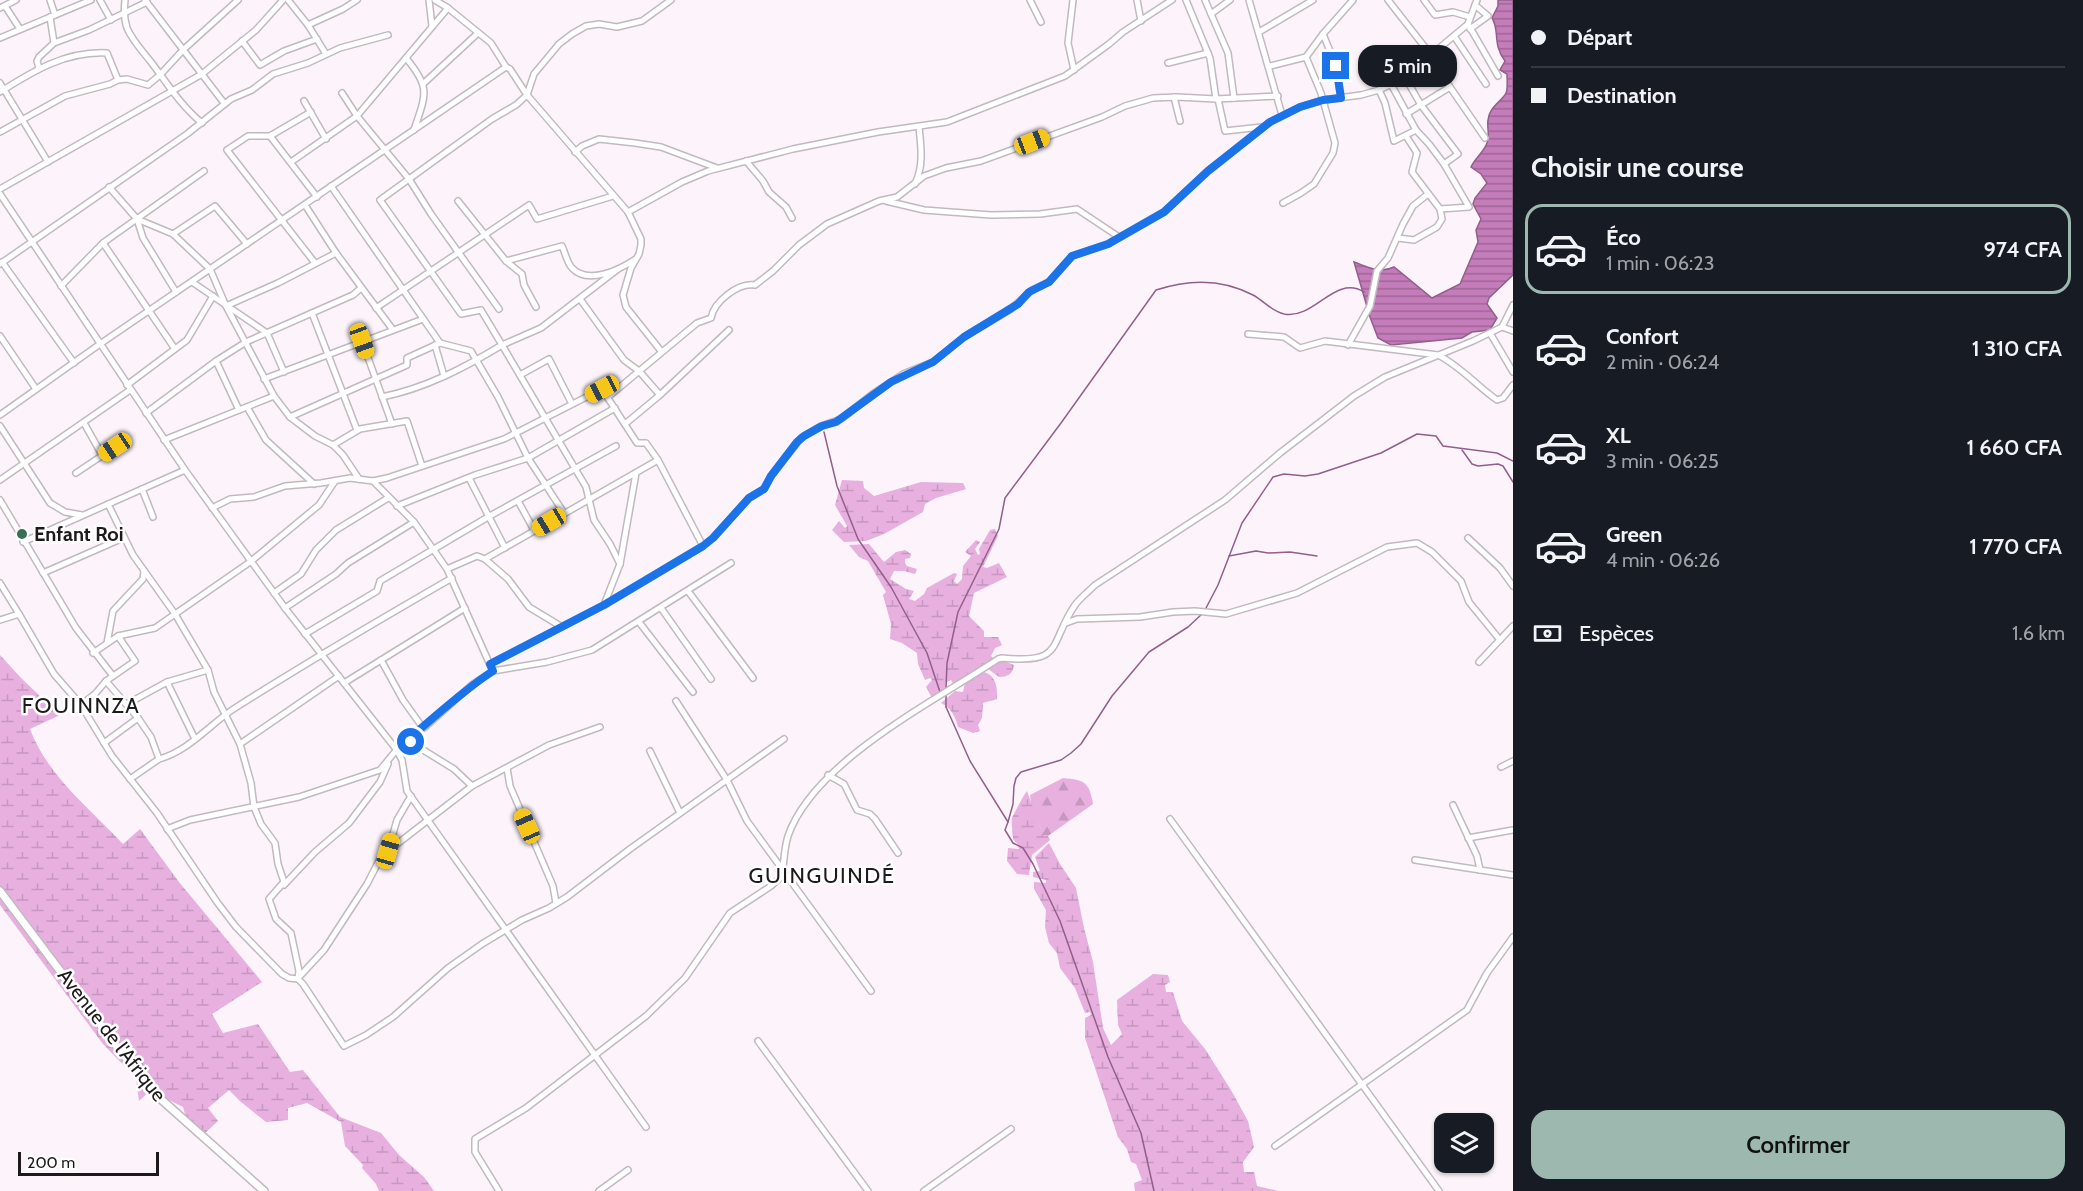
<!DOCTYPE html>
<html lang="fr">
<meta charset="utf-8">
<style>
:root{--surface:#171b24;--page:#242831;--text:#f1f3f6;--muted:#9ea1a6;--line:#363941;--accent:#9db8ae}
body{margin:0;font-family:Cabin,sans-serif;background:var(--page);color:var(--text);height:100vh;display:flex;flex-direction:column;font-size:22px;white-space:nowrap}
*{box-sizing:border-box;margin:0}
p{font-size:20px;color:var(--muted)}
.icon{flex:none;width:33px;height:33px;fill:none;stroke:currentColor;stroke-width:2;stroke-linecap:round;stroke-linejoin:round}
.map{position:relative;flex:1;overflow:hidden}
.drawer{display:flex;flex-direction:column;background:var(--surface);width:570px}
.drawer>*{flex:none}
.hud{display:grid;align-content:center;height:132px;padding:0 18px;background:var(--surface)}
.controls{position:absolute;left:1434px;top:1113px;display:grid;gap:12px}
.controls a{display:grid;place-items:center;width:60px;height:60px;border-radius:12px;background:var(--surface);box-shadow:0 2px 4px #0004;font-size:30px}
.scale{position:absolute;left:18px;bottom:15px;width:141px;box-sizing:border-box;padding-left:6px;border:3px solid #1d1a1c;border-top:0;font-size:16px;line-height:21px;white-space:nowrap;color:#1d1a1c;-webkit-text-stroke:4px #fff;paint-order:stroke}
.end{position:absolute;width:27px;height:27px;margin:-14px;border:8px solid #1a73e8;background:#fff;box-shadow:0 0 0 3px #fff}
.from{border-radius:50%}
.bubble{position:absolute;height:42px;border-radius:18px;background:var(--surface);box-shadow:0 2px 4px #0004;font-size:20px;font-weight:600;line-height:42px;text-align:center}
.car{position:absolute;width:18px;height:36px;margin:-18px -9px;border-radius:8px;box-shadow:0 0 4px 2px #0007;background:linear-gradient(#f5c518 24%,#345 0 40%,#f5c518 0 76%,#345 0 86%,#f5c518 0)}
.hud b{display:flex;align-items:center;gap:21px;height:57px;font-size:22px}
.hud b+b{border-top:2px solid var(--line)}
.hud i{width:15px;height:15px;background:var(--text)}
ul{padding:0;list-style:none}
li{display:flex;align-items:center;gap:18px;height:90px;margin:0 12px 9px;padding:0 6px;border:3px solid transparent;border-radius:18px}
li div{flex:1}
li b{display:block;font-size:22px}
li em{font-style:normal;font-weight:600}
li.current{border-color:var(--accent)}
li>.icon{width:54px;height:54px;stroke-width:1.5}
h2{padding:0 18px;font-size:27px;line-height:72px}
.pay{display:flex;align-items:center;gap:15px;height:66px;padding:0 18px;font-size:22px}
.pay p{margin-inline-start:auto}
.action{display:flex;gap:12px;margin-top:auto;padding:12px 18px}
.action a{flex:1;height:69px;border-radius:18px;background:var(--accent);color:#111;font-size:24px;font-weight:600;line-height:69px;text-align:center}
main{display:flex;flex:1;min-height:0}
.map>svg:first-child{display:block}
.forest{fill:url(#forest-firs)}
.wetland{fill:url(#wetland-marsh)}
.water{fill:url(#water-rules);stroke:#925f8b;stroke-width:1.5}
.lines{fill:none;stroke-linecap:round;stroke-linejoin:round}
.stream{stroke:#925f8b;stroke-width:1.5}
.minor-casing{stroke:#c2b9c0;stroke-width:8}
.major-casing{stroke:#c2b9c0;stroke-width:10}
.minor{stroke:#fff;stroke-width:5}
.major{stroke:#fff;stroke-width:7}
.route{stroke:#1a73e8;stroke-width:8}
.poi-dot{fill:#377057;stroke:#fff;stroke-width:2}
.labels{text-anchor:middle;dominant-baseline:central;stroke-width:5;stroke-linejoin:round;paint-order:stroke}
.poi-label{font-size:20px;font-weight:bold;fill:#1d1a1c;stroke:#fff;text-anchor:start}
.street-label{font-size:20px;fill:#1d1a1c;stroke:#fff}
.quarter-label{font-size:22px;letter-spacing:1.5px;fill:#1d1a1c;stroke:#fff}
</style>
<main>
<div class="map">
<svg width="1513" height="1191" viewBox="0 0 1513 1191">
<defs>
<pattern id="forest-firs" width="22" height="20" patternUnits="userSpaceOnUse" patternTransform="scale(1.5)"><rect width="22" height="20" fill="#e7b0df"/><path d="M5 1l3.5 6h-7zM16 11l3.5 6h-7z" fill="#c697bf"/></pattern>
<pattern id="wetland-marsh" width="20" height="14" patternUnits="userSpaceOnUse" patternTransform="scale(1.5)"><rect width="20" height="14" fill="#e7b0df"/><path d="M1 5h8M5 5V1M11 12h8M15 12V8" fill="none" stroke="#c697bf"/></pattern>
<pattern id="water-rules" width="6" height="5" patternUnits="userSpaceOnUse" patternTransform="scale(1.5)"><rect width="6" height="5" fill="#c47cba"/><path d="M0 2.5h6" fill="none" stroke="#9f6596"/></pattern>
</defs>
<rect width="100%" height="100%" fill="#fdf4fb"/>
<!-- forest -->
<path class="forest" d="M1063,778C1085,780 1089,782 1093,804L1048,836L1043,835L1031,804L1030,795Z"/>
<!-- wetland -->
<g class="wetland">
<path d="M842,480L863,481L864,488L874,496L921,482L963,483L966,489L936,498L925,504L923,512L884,534L866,541L844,542L832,530L839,521L845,528L847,526L835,505Z"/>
<path d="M995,529L998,536L983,567L987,568L999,563L1007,577L974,593L969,616L984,631V637H998L1002,645L995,648L991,656L994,659L954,685L951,680L945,683L948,688L932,698L926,687L932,680L930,678L925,680L918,664L917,653L902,643L890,639L891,624L883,595L886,592L868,561L859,557L849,545L869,544L884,562L896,552L905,550L911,554L910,558L905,559V563L907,566L917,569L915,574L904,571H894L890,579L906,589L914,591L909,599L915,601L924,594L927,588L954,573L957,574L954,581L957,584L962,579L963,566L971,556L965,552L976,540L980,542L975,549L978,555L980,554L979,549L990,530Z"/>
<path d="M0,655L22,679L60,715L30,729C47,775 90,809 123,844L140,829L179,882L262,982L212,1014L223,1033L258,1024L290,1072L303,1070L340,1117L381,1133L399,1155L424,1177L434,1191H379L376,1184L362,1168L363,1165L345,1146L341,1122L307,1103L288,1108V1120L266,1122L241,1102L229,1090L208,1108L218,1121L205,1133L190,1132L183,1107L167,1099L152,1089L139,1101L136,1078L103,1044L0,905Z"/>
<path d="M1004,661L1014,665C1013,674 1007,677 999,677L988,669L998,662Z"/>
<path d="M982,672C995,673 998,687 997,699L983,703L982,718L978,725L980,731L973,733L958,727C955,716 952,709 941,703L955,691L963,692L965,683Z"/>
<path d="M1027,791L1043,835L1048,836L1050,840L1032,855L1029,875L1017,874L1007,861L1008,848L1019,849L1018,845L1013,839C1013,833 1011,824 1012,818C1013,815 1025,793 1027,791Z"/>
<path d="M1049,843L1060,864L1076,888L1084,928L1093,962L1103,1028L1111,1045L1122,1034L1118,1025L1117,1000L1153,974L1168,975L1170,982L1165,985L1166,992H1173L1182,1021L1205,1049L1231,1090L1248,1121L1254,1147L1243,1162L1244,1172H1254L1257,1186L1278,1191H1135L1134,1183L1142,1180L1136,1164L1131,1162L1127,1149L1118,1137L1085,1038V1018L1091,1015L1090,1012L1085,1013L1075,988L1060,968L1057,953L1049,943L1045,927L1046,910L1034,889V882L1046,883V880L1033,877V872L1040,871L1035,857Z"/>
</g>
<!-- water -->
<path class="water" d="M1498,0H1513V275L1489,298L1487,304L1497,318L1490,330L1472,332L1462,338L1391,345L1378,338L1370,317L1354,262C1368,267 1379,274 1394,267L1432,298L1460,284L1478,242L1476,230L1481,219L1473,204L1475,198L1487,183L1481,174L1471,167C1475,158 1484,152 1487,143C1491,133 1484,123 1491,111C1494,105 1504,98 1506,93C1508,89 1507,80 1507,74L1500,70L1505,61C1492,44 1500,30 1492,18L1498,6Z"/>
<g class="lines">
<!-- stream -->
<g class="stream">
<path d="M824,432L837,486L858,539L891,587L927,653L940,692"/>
<path d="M1462,450L1472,464L1478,466L1498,464L1503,466L1513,482"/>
<path d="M1229,556L1256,551L1268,553L1290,552L1317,556"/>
<path d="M1205,610L1218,585L1242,523L1273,477L1284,474L1305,476L1318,474L1381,453L1417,434L1436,436L1443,446L1497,453L1513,461"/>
<path d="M946,688L947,663L958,612L999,529L1005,498L1061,423L1156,290C1189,279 1221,278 1253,295C1264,301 1271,311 1284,314C1314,320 1335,274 1364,292"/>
<path d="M946,707V693"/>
<path d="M946,707L970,761L1008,822L1005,830L1013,843L1023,848L1033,864L1060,921L1108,1057L1141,1133L1154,1191"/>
<path d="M1008,822L1013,804L1014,786L1016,778L1021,772L1061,760L1071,753L1081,744L1112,696L1149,652L1188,627L1202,614"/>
</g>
<!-- minor casing -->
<g class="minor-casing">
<g id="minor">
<path d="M50,0L55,15"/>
<path d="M100,0L111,20"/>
<path d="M125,0C124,9 124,19 127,28C132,40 143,52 151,62C167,83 181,106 202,123"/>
<path d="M145,0L224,103"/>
<path d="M288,0L308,25L326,54"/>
<path d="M429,0L432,26"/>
<path d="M435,0L448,8L491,43L506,67L510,69L527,95"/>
<path d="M1030,0L1041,22"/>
<path d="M1073,0L1068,43L1074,70"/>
<path d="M1137,0L1141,21"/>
<path d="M1186,0L1210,58L1216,99"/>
<path d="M1205,0L1211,14L1230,0"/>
<path d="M1249,0L1282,115"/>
<path d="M1388,0L1431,55"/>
<path d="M1424,0L1435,15L1453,12L1470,17"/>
<path d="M5,6L20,29"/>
<path d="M0,8L16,0"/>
<path d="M1211,14L1228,53L1234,98"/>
<path d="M50,17L54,43"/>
<path d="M1468,24L1498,76"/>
<path d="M308,25L343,9L357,0"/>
<path d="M1470,29L1488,16L1475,5"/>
<path d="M1259,32L1313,0"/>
<path d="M1323,34L1336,66L1341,97"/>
<path d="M1454,36L1486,84"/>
<path d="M0,38L91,0"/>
<path d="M242,41L260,65L284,51L317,39"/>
<path d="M406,58C431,88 426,94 414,130"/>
<path d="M1430,58L1485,138"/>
<path d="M1168,63L1208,53"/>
<path d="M1270,66L1306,57L1323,34L1353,0"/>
<path d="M39,68L37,61L39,57L54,43L89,30L147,2"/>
<path d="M1406,79L1421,105L1458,154L1444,164"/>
<path d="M118,80L127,79L148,85L160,75L183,50L238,0"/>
<path d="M0,83L48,162"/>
<path d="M423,84L478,33"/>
<path d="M1392,86L1416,130L1429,144L1444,164L1469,207L1440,209"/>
<path d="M1379,90L1385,103L1394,141L1416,130"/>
<path d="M0,92C33,71 66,51 107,53L118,80L110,84L65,96L0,132"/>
<path d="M342,93L357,116L409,179L431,214L499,309"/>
<path d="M527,95L534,74L559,44L572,34L586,26L599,24L617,27L642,21L671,0"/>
<path d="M1174,97L1180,121"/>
<path d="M1218,99L1225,131L1262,127"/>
<path d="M304,101L326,139"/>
<path d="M1406,114L1450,87"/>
<path d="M270,136L311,112"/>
<path d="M575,152L582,146L599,139L635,143L661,147L717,168"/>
<path d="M746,161L763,181L769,192L786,207L792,218"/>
<path d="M291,162L357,116L448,8"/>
<path d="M915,184C924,165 921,147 919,127"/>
<path d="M331,186L440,343L471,351L498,397L528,458L564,513"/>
<path d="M109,187L137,219L173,234L210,269L226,306L274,396L290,417L315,436L333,445L343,455L359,479"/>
<path d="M0,189L202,74L256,30L283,0"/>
<path d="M0,194L185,470L285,608L396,749L402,760L407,791L646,1127"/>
<path d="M458,201L506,261L522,274L524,285L536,307"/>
<path d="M886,201L924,210L991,215L1040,214L1077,209L1119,237"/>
<path d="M1283,203L1301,193L1314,184L1333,153L1335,143L1321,93L1306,57"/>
<path d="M305,205L336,253L393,330"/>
<path d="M628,212L682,182L708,171L793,149L878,132L947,122L1065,76L1109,44L1123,32L1172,0"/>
<path d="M137,219L143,238L176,292"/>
<path d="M173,234L215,206L247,244"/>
<path d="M1398,238L1414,240L1437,227L1442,219L1440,209L1412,172L1417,153L1406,136"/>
<path d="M103,243L175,349"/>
<path d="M506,261L562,246C565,252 567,263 572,268C588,285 619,270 634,260"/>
<path d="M2,262L74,363"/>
<path d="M315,263L227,150L248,136H270L317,197"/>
<path d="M0,264L187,134L231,99L252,90L273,74L308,63L340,48L388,35"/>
<path d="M618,269L541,328L502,345L481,310L461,314L380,200L492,119L516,105L527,95L628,212L641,239V245L639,254L631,268L623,295L626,307L661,351"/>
<path d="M192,282L267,333L284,372"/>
<path d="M61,286L103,243L204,171"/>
<path d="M580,299L624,360L639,371L660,395"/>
<path d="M226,306L278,283L336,253"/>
<path d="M376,308L529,205L537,219L613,196"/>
<path d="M312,313L357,430"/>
<path d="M1502,327L1513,331"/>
<path d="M1490,333L1513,372"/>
<path d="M1248,334L1284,337L1300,348L1325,341L1438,355C1460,366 1477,386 1497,400L1503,398L1513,385"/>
<path d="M0,336L36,389"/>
<path d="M362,341L392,424"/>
<path d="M435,345L444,376"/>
<path d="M1348,345L1370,306L1377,271L1388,258L1403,224L1413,206L1428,194"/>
<path d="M216,361L239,410"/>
<path d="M520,375L549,359L572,404"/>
<path d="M264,379L423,319"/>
<path d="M127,385L187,340L213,296"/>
<path d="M382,397C426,388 464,368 502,345L586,487L594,520L610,544L620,564"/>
<path d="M608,397L697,323L711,318C714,302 738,282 755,285L773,271L799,245L827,224L879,201L897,197L924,176L946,168L981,161L1102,117L1125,106L1153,98L1177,97L1216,99L1278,96"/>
<path d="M247,407L266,440L314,484"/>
<path d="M146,413L216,361L246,342L353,295L361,288"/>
<path d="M0,415L100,344L506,67"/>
<path d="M290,417L407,365V358L440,343"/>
<path d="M84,423L102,455"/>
<path d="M625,424L660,395L729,330"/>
<path d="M0,426L50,503L65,512L82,515"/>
<path d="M164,440L274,396"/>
<path d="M333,445L360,429L407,421L422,466"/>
<path d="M76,473L115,447"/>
<path d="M469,478L505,548"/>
<path d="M0,480L130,390"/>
<path d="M373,481L414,522L447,569L491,667"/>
<path d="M142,489L153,517"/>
<path d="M0,500L76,628L113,676"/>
<path d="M518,501L534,530"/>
<path d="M108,504L133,555L175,614L208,670L214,692L240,744L251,783L254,807L261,824L275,843L278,864L284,882L269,899L276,919L291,933L299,971L298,979"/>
<path d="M397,506L475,475L528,458L615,408"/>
<path d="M212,508L230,499L254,497L285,486L321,483L350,478L373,481L387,478L504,439L602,389L637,443H646L658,460L703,546"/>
<path d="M1468,538L1500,568L1513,586"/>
<path d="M23,542L185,470"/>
<path d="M485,559L658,460"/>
<path d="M447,569L477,556L485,559L508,579L529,607L562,627"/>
<path d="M43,573L123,538"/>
<path d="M0,583L19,614"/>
<path d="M688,591L753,678"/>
<path d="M274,593L301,574L316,550L336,530L388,498"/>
<path d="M604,605L620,564L636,473"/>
<path d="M285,608L336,574L348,563L414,522"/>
<path d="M661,608L711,679"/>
<path d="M0,620L19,614L54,674L81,705L112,756L157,813L217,902L236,927L282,974L289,978L298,979L303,984L344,1046L366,1035L393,1017L448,968L482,944L522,920L549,908L567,897L630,849L784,739"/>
<path d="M639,622L693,692"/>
<path d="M1066,623L1077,619L1140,617L1173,612L1195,611L1226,614L1297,593L1387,547L1417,543L1432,552L1461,581L1469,602L1500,640"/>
<path d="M305,634L377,591L380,581L488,517L616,446"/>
<path d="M107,643L113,611L143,579L144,571"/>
<path d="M93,653L118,636L155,628L250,562L319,505L335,481"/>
<path d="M381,660L403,700L423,728"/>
<path d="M1479,662L1513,626"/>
<path d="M490,664L604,605L703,546L713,538L749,498L764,489L771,476L801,438L821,426L841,419L874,393L903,374L933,362L964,337L1011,309L1032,290L1049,282L1072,256L1108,244L1164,212L1208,171L1270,122L1300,107L1323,100L1361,95L1379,90L1417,72L1422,69L1431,55L1468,24L1477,0"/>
<path d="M106,681L138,718"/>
<path d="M167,682L195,739"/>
<path d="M344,683L465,608"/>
<path d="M676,701L727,780L747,821L871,991"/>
<path d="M127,704L167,682L208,670"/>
<path d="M81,705L95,694L106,681L135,661L118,636"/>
<path d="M407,740L454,769L472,786"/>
<path d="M104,743L138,718L151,737L159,759C189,751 210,724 235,708C306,663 379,620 452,578"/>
<path d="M240,744L339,676"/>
<path d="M650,751L680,813"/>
<path d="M1501,767L1513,761"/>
<path d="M507,768L510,786L553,886L556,903"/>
<path d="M828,775L844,784L857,810L870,814L875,819L898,853"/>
<path d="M130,779L159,759"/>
<path d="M1453,805L1477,856L1480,870"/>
<path d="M1170,819L1439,1191"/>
<path d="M167,829L190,820L299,797L380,770L403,742L425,727L473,684L493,671L547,662L592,650L731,563"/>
<path d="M1468,838L1513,830"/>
<path d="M388,851L472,786L549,745L600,727"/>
<path d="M1415,860L1513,875"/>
<path d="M284,885L315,852L349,823L380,782L388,764"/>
<path d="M299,977L324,950L367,884L382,855L388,851L397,820L411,796"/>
<path d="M758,1041L868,1191"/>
<path d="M1275,1146L1467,1010L1487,973L1513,937"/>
<path d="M499,1191L475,1152V1139L526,1108L646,1016L685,978L730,913L771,886L782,876C784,862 784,849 788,836C814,761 934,702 998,659L1002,658C1065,664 1048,645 1075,605C1080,598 1088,592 1095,585L1225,500L1280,453L1354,396L1385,377L1473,341L1502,327L1513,305"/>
<path d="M599,1191L628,1170"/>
<path d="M924,1191L1011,1129"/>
</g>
</g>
<!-- major casing -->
<g class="major-casing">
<path id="major" d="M0,891L112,1040L154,1093L264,1191"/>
</g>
<!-- minor -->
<use href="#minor" class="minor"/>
<!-- major -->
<use href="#major" class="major"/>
</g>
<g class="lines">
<!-- route -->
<path class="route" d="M411,742L407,740C435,717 462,691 493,671L490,664L604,605L703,546L713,538L749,498L764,489L771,476L797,442L804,436L822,426L836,422L891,382L933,362L964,337L1018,304L1029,292L1049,282L1072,256L1108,244L1164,212L1208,171L1270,122L1300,107L1323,100L1341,98L1336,66"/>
</g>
<!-- markers -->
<circle class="poi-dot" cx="22" cy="534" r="6"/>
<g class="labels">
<!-- poi labels -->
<g class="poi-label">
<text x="34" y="534">Enfant Roi</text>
</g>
<!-- street labels -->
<g class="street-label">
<text transform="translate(112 1035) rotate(52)">Avenue de l'Afrique</text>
</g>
<!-- quarter labels -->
<g class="quarter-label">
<text x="81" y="705">FOUINNZA</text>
<text x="822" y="875">GUINGUINDÉ</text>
</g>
</g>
</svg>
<div class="controls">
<a><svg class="icon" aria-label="layers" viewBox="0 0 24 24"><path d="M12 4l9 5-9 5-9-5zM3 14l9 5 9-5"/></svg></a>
</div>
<div class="scale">200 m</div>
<i class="end from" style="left:411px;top:742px"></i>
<i class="end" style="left:1336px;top:66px"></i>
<div class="bubble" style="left:1358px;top:45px;width:99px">5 min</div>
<i class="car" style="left:1032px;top:142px;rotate:69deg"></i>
<i class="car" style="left:362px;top:341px;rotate:160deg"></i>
<i class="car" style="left:602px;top:389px;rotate:242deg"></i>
<i class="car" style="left:115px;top:447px;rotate:236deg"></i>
<i class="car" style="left:549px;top:522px;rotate:239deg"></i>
<i class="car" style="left:527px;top:826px;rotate:336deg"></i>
<i class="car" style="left:388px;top:851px;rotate:16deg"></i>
</div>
<section class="drawer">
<div class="hud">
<b><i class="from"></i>Départ</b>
<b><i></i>Destination</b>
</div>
<h2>Choisir une course</h2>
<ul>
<li class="current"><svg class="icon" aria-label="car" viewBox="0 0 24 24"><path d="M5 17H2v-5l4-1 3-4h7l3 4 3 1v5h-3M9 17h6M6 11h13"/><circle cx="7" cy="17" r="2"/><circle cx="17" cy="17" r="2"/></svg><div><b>Éco</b><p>1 min · 06:23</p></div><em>974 CFA</em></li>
<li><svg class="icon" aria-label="car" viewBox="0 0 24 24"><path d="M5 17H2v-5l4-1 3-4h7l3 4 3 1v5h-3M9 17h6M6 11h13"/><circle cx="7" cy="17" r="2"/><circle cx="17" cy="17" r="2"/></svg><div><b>Confort</b><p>2 min · 06:24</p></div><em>1 310 CFA</em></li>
<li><svg class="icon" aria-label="car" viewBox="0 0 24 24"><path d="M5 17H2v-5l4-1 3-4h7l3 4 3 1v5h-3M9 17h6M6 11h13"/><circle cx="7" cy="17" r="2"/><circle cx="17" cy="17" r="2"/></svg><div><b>XL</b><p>3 min · 06:25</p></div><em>1 660 CFA</em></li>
<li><svg class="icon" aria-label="car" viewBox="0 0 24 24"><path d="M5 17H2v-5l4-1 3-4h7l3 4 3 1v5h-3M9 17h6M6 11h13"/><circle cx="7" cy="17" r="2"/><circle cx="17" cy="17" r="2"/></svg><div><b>Green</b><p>4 min · 06:26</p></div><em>1 770 CFA</em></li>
</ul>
<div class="pay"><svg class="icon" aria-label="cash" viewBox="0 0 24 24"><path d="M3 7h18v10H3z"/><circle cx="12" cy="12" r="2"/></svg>Espèces<p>1.6 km</p></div>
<div class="action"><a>Confirmer</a></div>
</section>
</main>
